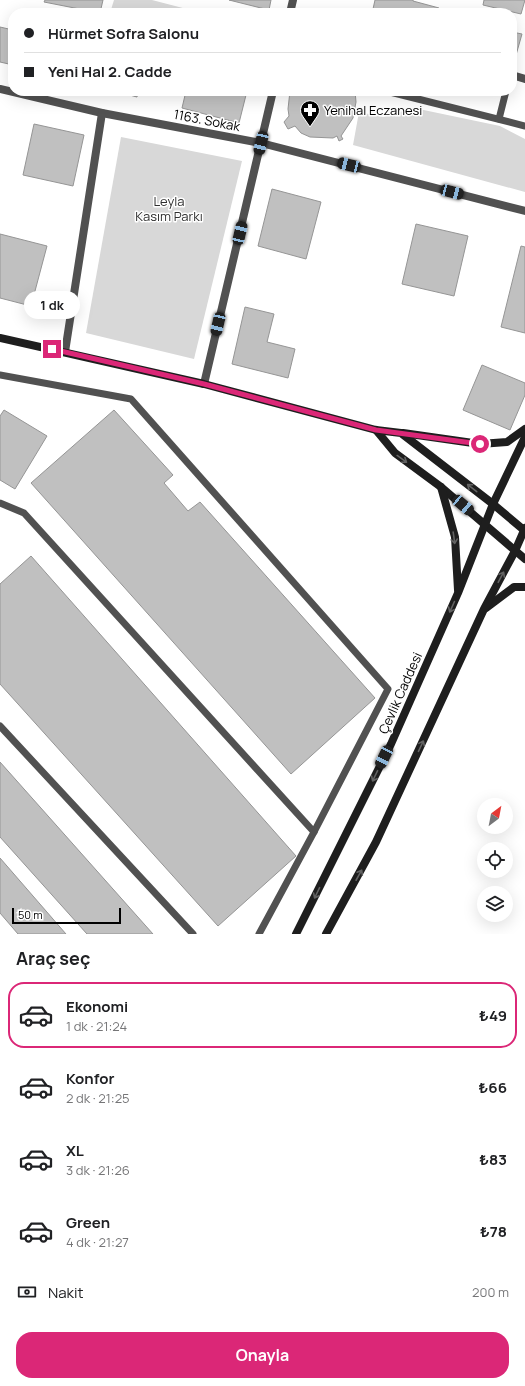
<!DOCTYPE html>
<html lang="tr">
<meta charset="utf-8">
<style>
:root{--surface:#fff;--page:#f6f6f6;--text:#202124;--muted:#757577;--line:#e0e0e0;--accent:#db2777}
body{margin:0;font-family:Manrope,sans-serif;background:var(--page);color:var(--text);height:100vh;display:flex;flex-direction:column;font-size:15px;white-space:nowrap}
*{box-sizing:border-box;margin:0}
p{font-size:13px;color:var(--muted)}
.icon{flex:none;width:22px;height:22px;fill:none;stroke:currentColor;stroke-width:2;stroke-linecap:round;stroke-linejoin:round}
.map{position:relative;height:934px;overflow:hidden}
.drawer{display:flex;flex-direction:column;background:var(--surface);flex:1}
.drawer>*{flex:none}
.guide{position:absolute;left:8px;top:8px;width:509px;height:88px;border-radius:16px;box-shadow:0 4px 16px #0002;display:grid;align-content:center;height:88px;padding:0 16px;background:var(--surface)}
.needle{width:26px;rotate:32deg}
.controls{position:absolute;left:477px;top:798px;display:grid;gap:8px}
.controls a{display:grid;place-items:center;width:36px;height:36px;border-radius:50%;background:var(--surface);box-shadow:0 4px 16px #0002;font-size:20px}
.scale{position:absolute;left:12px;bottom:10px;width:109px;box-sizing:border-box;padding-left:4px;border:2px solid #000;border-top:0;font-size:11px;line-height:14px;white-space:nowrap;color:#000;-webkit-text-stroke:3px #fff;paint-order:stroke}
.end{position:absolute;width:18px;height:18px;margin:-9px;border:5px solid #db2777;background:#fff;box-shadow:0 0 0 2px #fff}
.from{border-radius:50%}
.bubble{position:absolute;height:28px;border-radius:14px;background:var(--surface);box-shadow:0 4px 16px #0002;font-size:13px;font-weight:700;line-height:28px;text-align:center}
.car{position:absolute;width:12px;height:24px;margin:-12px -6px;border-radius:5px;box-shadow:0 0 3px 1px #0007;background:linear-gradient(#222 24%,#8ab4d8 0 40%,#222 0 76%,#8ab4d8 0 86%,#222 0)}
.guide b{display:flex;align-items:center;gap:14px;height:38px;font-size:15px}
.guide b+b{border-top:1px solid var(--line)}
.guide i{width:10px;height:10px;background:var(--text)}
ul{padding:0;list-style:none}
li{display:flex;align-items:center;gap:12px;height:66px;margin:0 8px 6px;padding:0 8px;border:2px solid transparent;border-radius:16px}
li div{flex:1}
li b{display:block;font-size:15px}
li em{font-style:normal;font-weight:700}
li.selected{border-color:var(--accent)}
li>.icon{width:36px;height:36px;stroke-width:1.5}
h2{padding:0 16px;font-size:18px;line-height:48px}
.pay{display:flex;align-items:center;gap:10px;height:44px;padding:0 16px;font-size:15px}
.pay p{margin-inline-start:auto}
.action{display:flex;gap:8px;margin-top:auto;padding:8px 16px}
.action a{flex:1;height:46px;border-radius:16px;background:var(--accent);color:#fff;font-size:16px;font-weight:700;line-height:46px;text-align:center}
.map>svg:first-child{display:block}
.green{fill:#d8d8d8}
.building{fill:#c0c0c0;stroke:#959595}
.lines{fill:none;stroke-linecap:round;stroke-linejoin:round}
.lane{stroke:#515151;stroke-width:7}
.street{stroke:#515151;stroke-width:8}
.secondary{stroke:#1e1e1e;stroke-width:8}
.oneway{stroke:#626262}
.route{stroke:#db2777;stroke-width:5}
.labels{text-anchor:middle;dominant-baseline:central;stroke-width:3;stroke-linejoin:round;paint-order:stroke}
.poi-label{font-size:13px;fill:#000;stroke:#fff;text-anchor:start}
.street-label{font-size:13px;fill:#000;stroke:#fff}
.park-label{font-size:13px;fill:#2f2f2f;stroke:#fff}
</style>
<div class="map">
<svg width="525" height="934" viewBox="0 0 525 934">
<rect width="100%" height="100%" fill="#fff"/>
<!-- green -->
<g class="green">
<path d="M114,0H152L202,13H110Z"/>
<path d="M414,108L500,126L525,139V192L353,145L359,112L383,117Z"/>
<path d="M121,137L242,161L194,359L86,333Z"/>
</g>
<!-- building -->
<g class="building">
<path d="M45,0H103L100,13L44,2Z"/>
<path d="M229,0H271L269,10Z"/>
<path d="M375,0H413V1L439,8L437,13H388L373,9Z"/>
<path d="M484,0H525L521,14L483,5Z"/>
<path d="M0,27L13,30V65L0,62Z"/>
<path d="M512,32L522,34L512,69Z"/>
<path d="M115,91H138L137,97Z"/>
<path d="M186,91H247L239,123L182,108Z"/>
<path d="M290,91H355L356,102L353,118L341,136L343,139L339,141L337,136L333,138L310,137L301,133L295,126L288,129L284,122L289,116L288,109Z"/>
<path d="M34,124L84,135L73,186L23,175Z"/>
<path d="M272,189L321,202L306,259L258,246Z"/>
<path d="M416,224L468,236L454,296L402,284Z"/>
<path d="M0,234L47,246L31,306L0,298Z"/>
<path d="M521,246L525,247V333L501,327Z"/>
<path d="M245,307L274,314L267,342L295,349L288,378L232,364Z"/>
<path d="M482,365L525,383V395L510,430L463,410Z"/>
<path d="M4,410L47,436L15,489L0,480V416Z"/>
<path d="M114,410L173,475L164,483L188,511L200,502L375,698L291,774L31,483Z"/>
<path d="M31,556L296,856L218,926L0,684V584Z"/>
<path d="M0,762L153,934H87L0,837Z"/>
<path d="M0,858L66,934H18L0,913Z"/>
</g>
<g class="lines">
<!-- lane -->
<g class="lane">
<path d="M386,91L525,126"/>
<path d="M499,119L506,91"/>
<path d="M0,375L131,399L388,689L314,832L259,934"/>
<path d="M0,503L24,513L314,832"/>
<path d="M0,726L193,934"/>
</g>
<!-- street -->
<g class="street">
<path d="M290,13L293,0"/>
<path d="M512,75L525,79"/>
<path d="M0,89L102,113L261,143L525,211"/>
<path d="M65,352L102,113"/>
<path d="M204,384L273,91"/>
</g>
<!-- secondary -->
<g class="secondary">
<path d="M0,338L204,384L376,430L401,433L493,504L525,531"/>
<path d="M376,430L395,453L441,487L525,559"/>
<path d="M403,433L480,444L507,442L525,429"/>
<path d="M441,487L455,537L458,590"/>
<path d="M486,608L514,587H525"/>
<path d="M296,934L391,744L458,593L493,504L525,437"/>
<path d="M326,934L376,842L484,609L515,551L525,528"/>
</g>
</g>
<!-- one-way arrows -->
<defs><path id="oneway-shaft" d="M-6 0H5M1.5-3L5.5 0L1.5 3" fill="none" stroke-width="1.6" stroke-linecap="round" stroke-linejoin="round"/></defs>
<g class="oneway">
<use href="#oneway-shaft" transform="translate(402 459) rotate(36)"/>
<use href="#oneway-shaft" transform="translate(472 488) rotate(-142)"/>
<use href="#oneway-shaft" transform="translate(454 538) rotate(82)"/>
<use href="#oneway-shaft" transform="translate(501 577) rotate(-62)"/>
<use href="#oneway-shaft" transform="translate(452 607) rotate(114)"/>
<use href="#oneway-shaft" transform="translate(421 746) rotate(-65)"/>
<use href="#oneway-shaft" transform="translate(375 776) rotate(116)"/>
<use href="#oneway-shaft" transform="translate(359 875) rotate(-61)"/>
<use href="#oneway-shaft" transform="translate(317 893) rotate(116)"/>
</g>
<g class="lines">
<!-- route -->
<path class="route" d="M52,349L204,384L376,430L480,444"/>
</g>
<!-- icons -->
<defs>
<g id="pharmacy-pin" transform="scale(1)"><path d="M0 17L-7.5 6A9.5 9.5 0 1 1 7.5 6Z" fill="#000" stroke="#fff"/><path d="M-2-6h4v4h4v4h-4v4h-4v-4h-4v-4h4Z" fill="#fff"/></g>
</defs>
<g fill-rule="evenodd">
<use href="#pharmacy-pin" x="310" y="110"/>
</g>
<g class="labels">
<!-- poi labels -->
<g class="poi-label">
<text x="324" y="110">Yenihal Eczanesi</text>
</g>
<!-- street labels -->
<g class="street-label">
<text transform="translate(207 120) rotate(11)">1163. Sokak</text>
<text transform="translate(400 693) rotate(-66)">Çevlik Caddesi</text>
</g>
<!-- park labels -->
<g class="park-label">
<text x="169" y="201">Leyla<tspan x="169" dy="15">Kasım Parkı</tspan></text>
</g>
</g>
</svg>
<div class="controls">
<a><svg class="needle" viewBox="-14 -14 28 28"><path d="M0-13l5 13h-10z" fill="#e53935"/><path d="M0 13l5-13h-10z" fill="#757577"/></svg></a>
<a><svg class="icon" aria-label="locate" viewBox="0 0 24 24"><circle cx="12" cy="12" r="6"/><path d="M12 2v4M12 18v4M2 12h4M18 12h4"/></svg></a>
<a><svg class="icon" aria-label="layers" viewBox="0 0 24 24"><path d="M12 4l9 5-9 5-9-5zM3 14l9 5 9-5"/></svg></a>
</div>
<div class="scale">50 m</div>
<i class="end from" style="left:480px;top:444px"></i>
<i class="end" style="left:52px;top:349px"></i>
<div class="bubble" style="left:24px;top:291px;width:56px">1 dk</div>
<i class="car" style="left:261px;top:143px;rotate:193deg"></i>
<i class="car" style="left:349px;top:165px;rotate:284deg"></i>
<i class="car" style="left:452px;top:192px;rotate:105deg"></i>
<i class="car" style="left:240px;top:233px;rotate:13deg"></i>
<i class="car" style="left:218px;top:324px;rotate:193deg"></i>
<i class="car" style="left:463px;top:505px;rotate:130deg"></i>
<i class="car" style="left:384px;top:757px;rotate:206deg"></i>
<div class="guide">
<b><i class="from"></i>Hürmet Sofra Salonu</b>
<b><i></i>Yeni Hal 2. Cadde</b>
</div>
</div>
<section class="drawer">
<h2>Araç seç</h2>
<ul>
<li class="selected"><svg class="icon" aria-label="car" viewBox="0 0 24 24"><path d="M5 17H2v-5l4-1 3-4h7l3 4 3 1v5h-3M9 17h6M6 11h13"/><circle cx="7" cy="17" r="2"/><circle cx="17" cy="17" r="2"/></svg><div><b>Ekonomi</b><p>1 dk · 21:24</p></div><em>₺49</em></li>
<li><svg class="icon" aria-label="car" viewBox="0 0 24 24"><path d="M5 17H2v-5l4-1 3-4h7l3 4 3 1v5h-3M9 17h6M6 11h13"/><circle cx="7" cy="17" r="2"/><circle cx="17" cy="17" r="2"/></svg><div><b>Konfor</b><p>2 dk · 21:25</p></div><em>₺66</em></li>
<li><svg class="icon" aria-label="car" viewBox="0 0 24 24"><path d="M5 17H2v-5l4-1 3-4h7l3 4 3 1v5h-3M9 17h6M6 11h13"/><circle cx="7" cy="17" r="2"/><circle cx="17" cy="17" r="2"/></svg><div><b>XL</b><p>3 dk · 21:26</p></div><em>₺83</em></li>
<li><svg class="icon" aria-label="car" viewBox="0 0 24 24"><path d="M5 17H2v-5l4-1 3-4h7l3 4 3 1v5h-3M9 17h6M6 11h13"/><circle cx="7" cy="17" r="2"/><circle cx="17" cy="17" r="2"/></svg><div><b>Green</b><p>4 dk · 21:27</p></div><em>₺78</em></li>
</ul>
<div class="pay"><svg class="icon" aria-label="cash" viewBox="0 0 24 24"><path d="M3 7h18v10H3z"/><circle cx="12" cy="12" r="2"/></svg>Nakit<p>200 m</p></div>
<div class="action"><a>Onayla</a></div>
</section>
